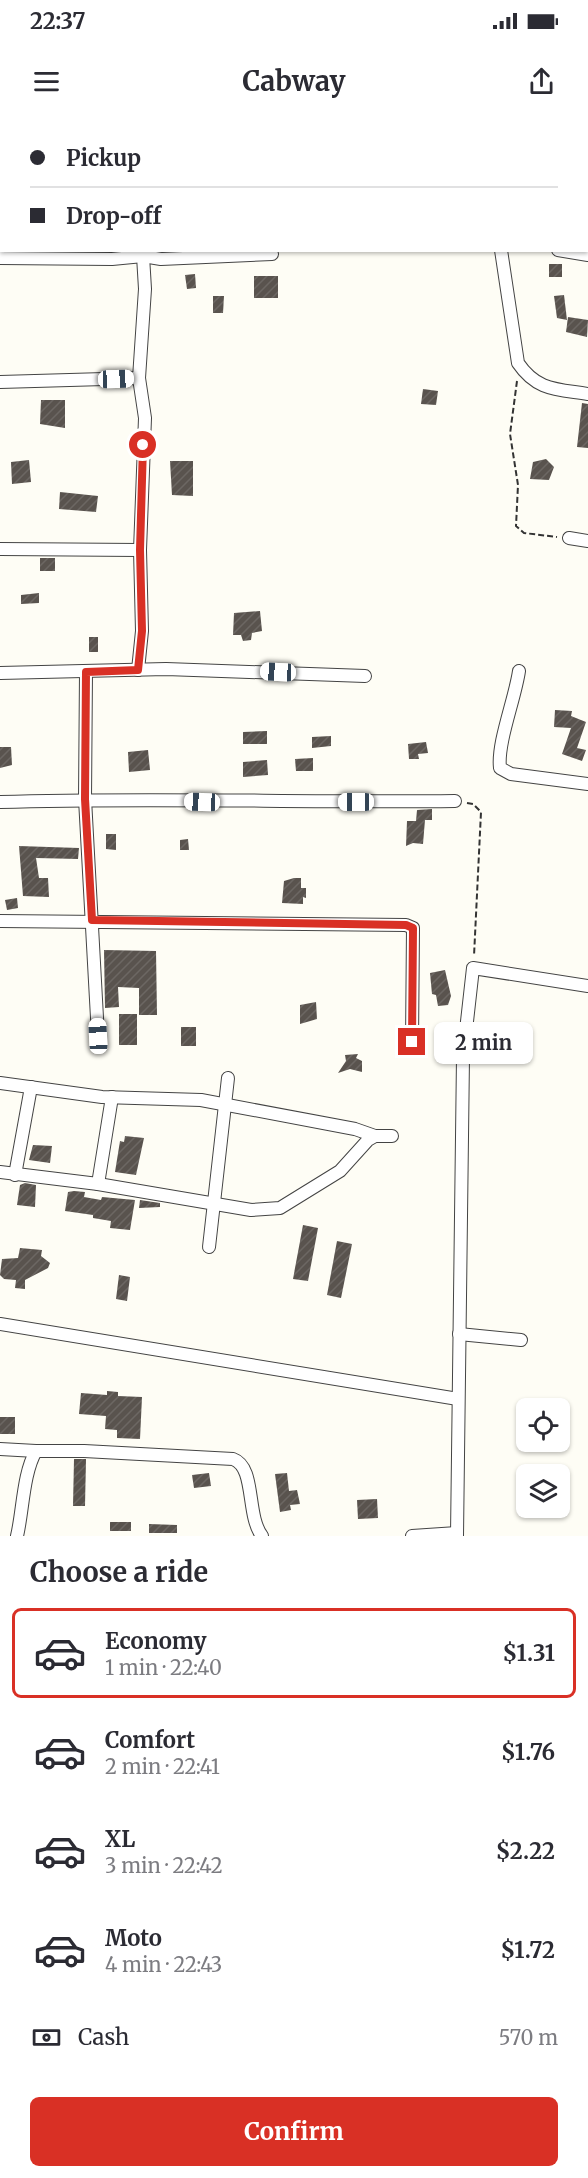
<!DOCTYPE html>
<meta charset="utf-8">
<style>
:root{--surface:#fff;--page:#f2f2f3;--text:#2b2b33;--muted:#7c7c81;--line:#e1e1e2;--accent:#d93025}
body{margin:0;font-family:Merriweather,serif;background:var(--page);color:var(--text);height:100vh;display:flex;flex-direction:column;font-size:22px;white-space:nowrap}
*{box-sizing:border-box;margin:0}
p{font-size:20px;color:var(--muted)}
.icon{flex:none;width:33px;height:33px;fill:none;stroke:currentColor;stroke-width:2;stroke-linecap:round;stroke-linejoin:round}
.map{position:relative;height:1416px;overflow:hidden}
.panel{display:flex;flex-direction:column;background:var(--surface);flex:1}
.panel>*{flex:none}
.hud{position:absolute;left:0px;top:0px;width:588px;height:132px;box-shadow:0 2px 4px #0004;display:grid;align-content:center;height:132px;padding:0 30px;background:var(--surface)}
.controls{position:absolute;left:516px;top:1278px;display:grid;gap:12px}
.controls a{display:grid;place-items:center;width:54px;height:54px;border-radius:9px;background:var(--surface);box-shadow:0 2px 4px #0004;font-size:30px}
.end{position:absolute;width:27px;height:27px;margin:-14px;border:8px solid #d93025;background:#fff;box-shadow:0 0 0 3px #fff}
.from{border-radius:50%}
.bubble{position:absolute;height:42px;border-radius:9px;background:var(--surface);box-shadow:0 2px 4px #0004;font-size:20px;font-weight:700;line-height:42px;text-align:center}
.car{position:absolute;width:18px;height:36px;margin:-18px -9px;border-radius:8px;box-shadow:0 0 4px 2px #0007;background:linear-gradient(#fff 24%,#345 0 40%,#fff 0 76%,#345 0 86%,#fff 0)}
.hud b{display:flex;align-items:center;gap:21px;height:57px;font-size:22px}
.hud b+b{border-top:2px solid var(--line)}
.hud i{width:15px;height:15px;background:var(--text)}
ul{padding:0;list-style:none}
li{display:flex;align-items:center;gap:18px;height:90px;margin:0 12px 9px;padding:0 18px;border:3px solid transparent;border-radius:9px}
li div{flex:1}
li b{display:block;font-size:22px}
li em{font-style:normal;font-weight:700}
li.active{border-color:var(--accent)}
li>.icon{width:54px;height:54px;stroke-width:1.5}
h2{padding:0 30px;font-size:27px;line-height:72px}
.pay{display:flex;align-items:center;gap:15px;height:66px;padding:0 30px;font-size:22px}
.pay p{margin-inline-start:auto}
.button{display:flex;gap:12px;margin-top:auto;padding:12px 30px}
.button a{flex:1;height:69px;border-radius:9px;background:var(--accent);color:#fff;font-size:24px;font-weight:700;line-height:69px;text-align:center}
.status{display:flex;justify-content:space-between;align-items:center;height:42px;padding:0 30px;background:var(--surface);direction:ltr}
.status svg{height:16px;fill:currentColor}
header{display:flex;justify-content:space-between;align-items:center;height:78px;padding:0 30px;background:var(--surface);font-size:27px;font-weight:700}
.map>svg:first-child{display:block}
.building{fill:url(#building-hatch)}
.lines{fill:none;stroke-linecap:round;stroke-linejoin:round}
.street-casing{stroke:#444;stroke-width:14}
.path{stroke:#333;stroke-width:2;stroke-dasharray:6 3;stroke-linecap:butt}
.street{stroke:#fff;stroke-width:12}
.route{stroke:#d93025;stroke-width:8}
</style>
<div class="status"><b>22:37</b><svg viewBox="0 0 49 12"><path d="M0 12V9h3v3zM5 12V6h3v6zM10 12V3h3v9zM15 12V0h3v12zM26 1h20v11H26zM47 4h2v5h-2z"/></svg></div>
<header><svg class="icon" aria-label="menu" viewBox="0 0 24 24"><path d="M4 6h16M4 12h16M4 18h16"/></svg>Cabway<svg class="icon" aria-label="share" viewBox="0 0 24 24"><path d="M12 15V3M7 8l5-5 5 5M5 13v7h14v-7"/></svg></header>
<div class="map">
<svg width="588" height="1416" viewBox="0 0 588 1416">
<defs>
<pattern id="building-hatch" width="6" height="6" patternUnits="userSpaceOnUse" patternTransform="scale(1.5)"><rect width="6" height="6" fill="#59534e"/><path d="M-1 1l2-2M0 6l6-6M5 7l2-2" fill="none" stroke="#6c6763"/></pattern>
</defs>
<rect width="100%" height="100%" fill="#fefdf5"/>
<!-- building -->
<g class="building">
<rect x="549" y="144" width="13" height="13"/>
<path d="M195,154L196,168L187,169L185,155Z"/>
<rect x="254" y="156" width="24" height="22"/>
<path d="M564,175L567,200L557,198L554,176Z"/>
<path d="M213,176H224L223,193H213Z"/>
<path d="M568,197L588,200L587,217L566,212Z"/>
<path d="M423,269L438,271L436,285L421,284Z"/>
<path d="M41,280H65V308L40,304Z"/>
<path d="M582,283L588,284V328L577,327Z"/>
<path d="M546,339L554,347L549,360L530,359L533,342Z"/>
<path d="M29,340L31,362L12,364L11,342Z"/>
<path d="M170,341H193V376L172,375Z"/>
<path d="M60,372L98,376L96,392L59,389Z"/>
<rect x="40" y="438" width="15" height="13"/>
<path d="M39,473V483L21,484V475Z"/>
<path d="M260,491L262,511L252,513L251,520L243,521L241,515H233L234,493Z"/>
<rect x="89" y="517" width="9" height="15"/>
<path d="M555,590L572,591L571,596L586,602L577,628L586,630L582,641L562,634L571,608L554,607Z"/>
<path d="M267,611V624H243V612Z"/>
<path d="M331,616V626L312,628V617Z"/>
<path d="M426,622L428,633L418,634L419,639H409L408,624Z"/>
<path d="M0,627H11L12,645L0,648Z"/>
<path d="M148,630L150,650L129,652L128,632Z"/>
<path d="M313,638V651H296L295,639Z"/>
<path d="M267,640L268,655L243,657V642Z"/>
<path d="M432,689V700H425L423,724L413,723L406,726L407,701H416L417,690Z"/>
<path d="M106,714H116V730L106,729Z"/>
<path d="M188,719L189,730H180V720Z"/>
<path d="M19,726L79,728L78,739L36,738L39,758H48L49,777L23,776Z"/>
<path d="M294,758H301V768H306V778L303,777V784L282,783L284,761Z"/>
<path d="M17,778L18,788L7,790L5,780Z"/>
<path d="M104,830L156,831L157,895H139V868L118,867L119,887L105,888Z"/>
<path d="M445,850L451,876L448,885L438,886L436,875L432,874L430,853Z"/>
<path d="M316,882L317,899L300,904V885Z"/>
<rect x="119" y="894" width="18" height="31"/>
<rect x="181" y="907" width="15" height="19"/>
<path d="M358,934L356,938L362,941V952L350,949L338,953L346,941L345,935Z"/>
<path d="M125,1016L144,1018L136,1055L115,1052L120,1021L124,1022Z"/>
<path d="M33,1025L52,1026L50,1043L29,1040Z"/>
<path d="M25,1063L36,1065L35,1087L17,1085L20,1065Z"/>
<path d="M74,1071L85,1072L84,1077L101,1080L102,1077L135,1080L130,1110L110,1108L111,1101L93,1098V1095L65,1091L68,1072Z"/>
<path d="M140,1080L160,1083V1087L139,1088Z"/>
<path d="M303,1105L318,1108L308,1161L293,1159Z"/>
<path d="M337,1121L352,1124L341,1178L327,1175Z"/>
<path d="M20,1128L42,1130L41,1136L50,1143L48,1148L25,1160V1169L15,1168L16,1160L4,1159L0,1155L2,1139L18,1138Z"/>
<path d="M119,1155L130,1157L127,1181L116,1179Z"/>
<path d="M107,1271L118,1272V1276L142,1277L140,1319L117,1318V1310L105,1309L106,1296L79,1294L81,1273L107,1275Z"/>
<rect x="0" y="1297" width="15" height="17"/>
<path d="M74,1339H86L85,1386H73Z"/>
<path d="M209,1353L211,1366L194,1368L192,1355Z"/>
<path d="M287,1353L289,1371L297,1370L300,1384L290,1385L291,1390L280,1392L275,1354Z"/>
<path d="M377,1379L378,1398L358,1399L357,1380Z"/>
<rect x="110" y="1402" width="21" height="9"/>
<path d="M149,1404L177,1405V1413H149Z"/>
</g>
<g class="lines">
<!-- street casing -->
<g class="street-casing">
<g id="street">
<path d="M145,2V0"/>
<path d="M492,2V0"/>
<path d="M501,130L518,243C537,271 557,269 588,274"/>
<path d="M558,130L588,135"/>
<path d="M0,138L112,139L143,136V130"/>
<path d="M0,262L139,258"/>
<path d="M569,418L588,421"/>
<path d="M0,429L140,430"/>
<path d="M138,550L142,511L140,430L145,298L139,258L145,169L143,136L161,139L272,134"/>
<path d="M519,551C515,579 497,623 500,648L511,654L588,664"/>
<path d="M86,552L85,679L98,916"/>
<path d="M0,553L166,549L365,556"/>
<path d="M0,682C152,677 303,683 455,681"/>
<path d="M0,801L406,805L413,808L412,922"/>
<path d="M0,963L102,977L201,980L355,1009L375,1016"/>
<path d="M0,1052L98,1064L251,1090L280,1088L340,1051L368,1020L375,1016H392"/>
<path d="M15,1055L31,967"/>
<path d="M98,1064L112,977"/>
<path d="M209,1127L228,958"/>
<path d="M0,1204L458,1279"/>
<path d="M459,1214L521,1220"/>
<path d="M0,1329L36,1331"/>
<path d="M17,1416C23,1391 23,1353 36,1331H84L233,1339C256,1347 246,1395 262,1416"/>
<path d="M412,1416L457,1413"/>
<path d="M457,1416L463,937L473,848L588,866"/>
</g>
</g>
<!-- path -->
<g class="path">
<path d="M517,261L510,314L518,365L516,406L524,413L557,417"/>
<path d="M467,683L473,684L481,692L474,836"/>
</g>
<!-- street -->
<use href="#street" class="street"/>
</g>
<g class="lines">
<!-- route -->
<path class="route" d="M143,325L140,430L142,511L138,550L86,552L85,679L92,800L406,805L413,808L412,922"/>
</g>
</svg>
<div class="controls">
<a><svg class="icon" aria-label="locate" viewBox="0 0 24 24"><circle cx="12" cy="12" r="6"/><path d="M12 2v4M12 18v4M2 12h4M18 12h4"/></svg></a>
<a><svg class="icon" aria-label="layers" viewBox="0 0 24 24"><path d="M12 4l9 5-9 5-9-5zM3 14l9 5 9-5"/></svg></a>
</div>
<i class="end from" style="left:143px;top:325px"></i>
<i class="end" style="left:412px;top:922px"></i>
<div class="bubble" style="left:434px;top:902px;width:99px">2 min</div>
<i class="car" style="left:116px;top:259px;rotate:88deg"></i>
<i class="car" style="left:278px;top:552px;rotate:273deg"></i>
<i class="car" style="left:202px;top:682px;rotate:272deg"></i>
<i class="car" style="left:356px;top:682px;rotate:270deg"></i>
<i class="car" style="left:98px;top:916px;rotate:357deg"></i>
<div class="hud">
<b><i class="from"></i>Pickup</b>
<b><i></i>Drop-off</b>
</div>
</div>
<section class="panel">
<h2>Choose a ride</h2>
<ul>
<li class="active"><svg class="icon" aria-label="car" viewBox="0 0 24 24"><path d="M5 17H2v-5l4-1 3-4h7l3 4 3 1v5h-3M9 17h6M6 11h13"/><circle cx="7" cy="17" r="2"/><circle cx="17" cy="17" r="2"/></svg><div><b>Economy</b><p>1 min · 22:40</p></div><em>$1.31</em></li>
<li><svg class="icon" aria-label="car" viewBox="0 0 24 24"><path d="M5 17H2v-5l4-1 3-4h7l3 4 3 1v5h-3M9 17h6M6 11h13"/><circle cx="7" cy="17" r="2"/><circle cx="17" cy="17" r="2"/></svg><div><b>Comfort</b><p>2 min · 22:41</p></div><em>$1.76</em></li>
<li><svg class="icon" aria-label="car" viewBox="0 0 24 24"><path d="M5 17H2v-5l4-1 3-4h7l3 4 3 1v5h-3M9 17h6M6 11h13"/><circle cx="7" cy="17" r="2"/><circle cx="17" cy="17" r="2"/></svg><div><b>XL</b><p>3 min · 22:42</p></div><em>$2.22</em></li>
<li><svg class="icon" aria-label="car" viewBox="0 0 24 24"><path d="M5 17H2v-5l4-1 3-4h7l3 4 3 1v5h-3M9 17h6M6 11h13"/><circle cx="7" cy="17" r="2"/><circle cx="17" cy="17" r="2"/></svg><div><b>Moto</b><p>4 min · 22:43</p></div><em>$1.72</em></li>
</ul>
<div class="pay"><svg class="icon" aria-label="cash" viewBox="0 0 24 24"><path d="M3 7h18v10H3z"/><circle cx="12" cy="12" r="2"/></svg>Cash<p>570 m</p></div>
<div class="button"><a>Confirm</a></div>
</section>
